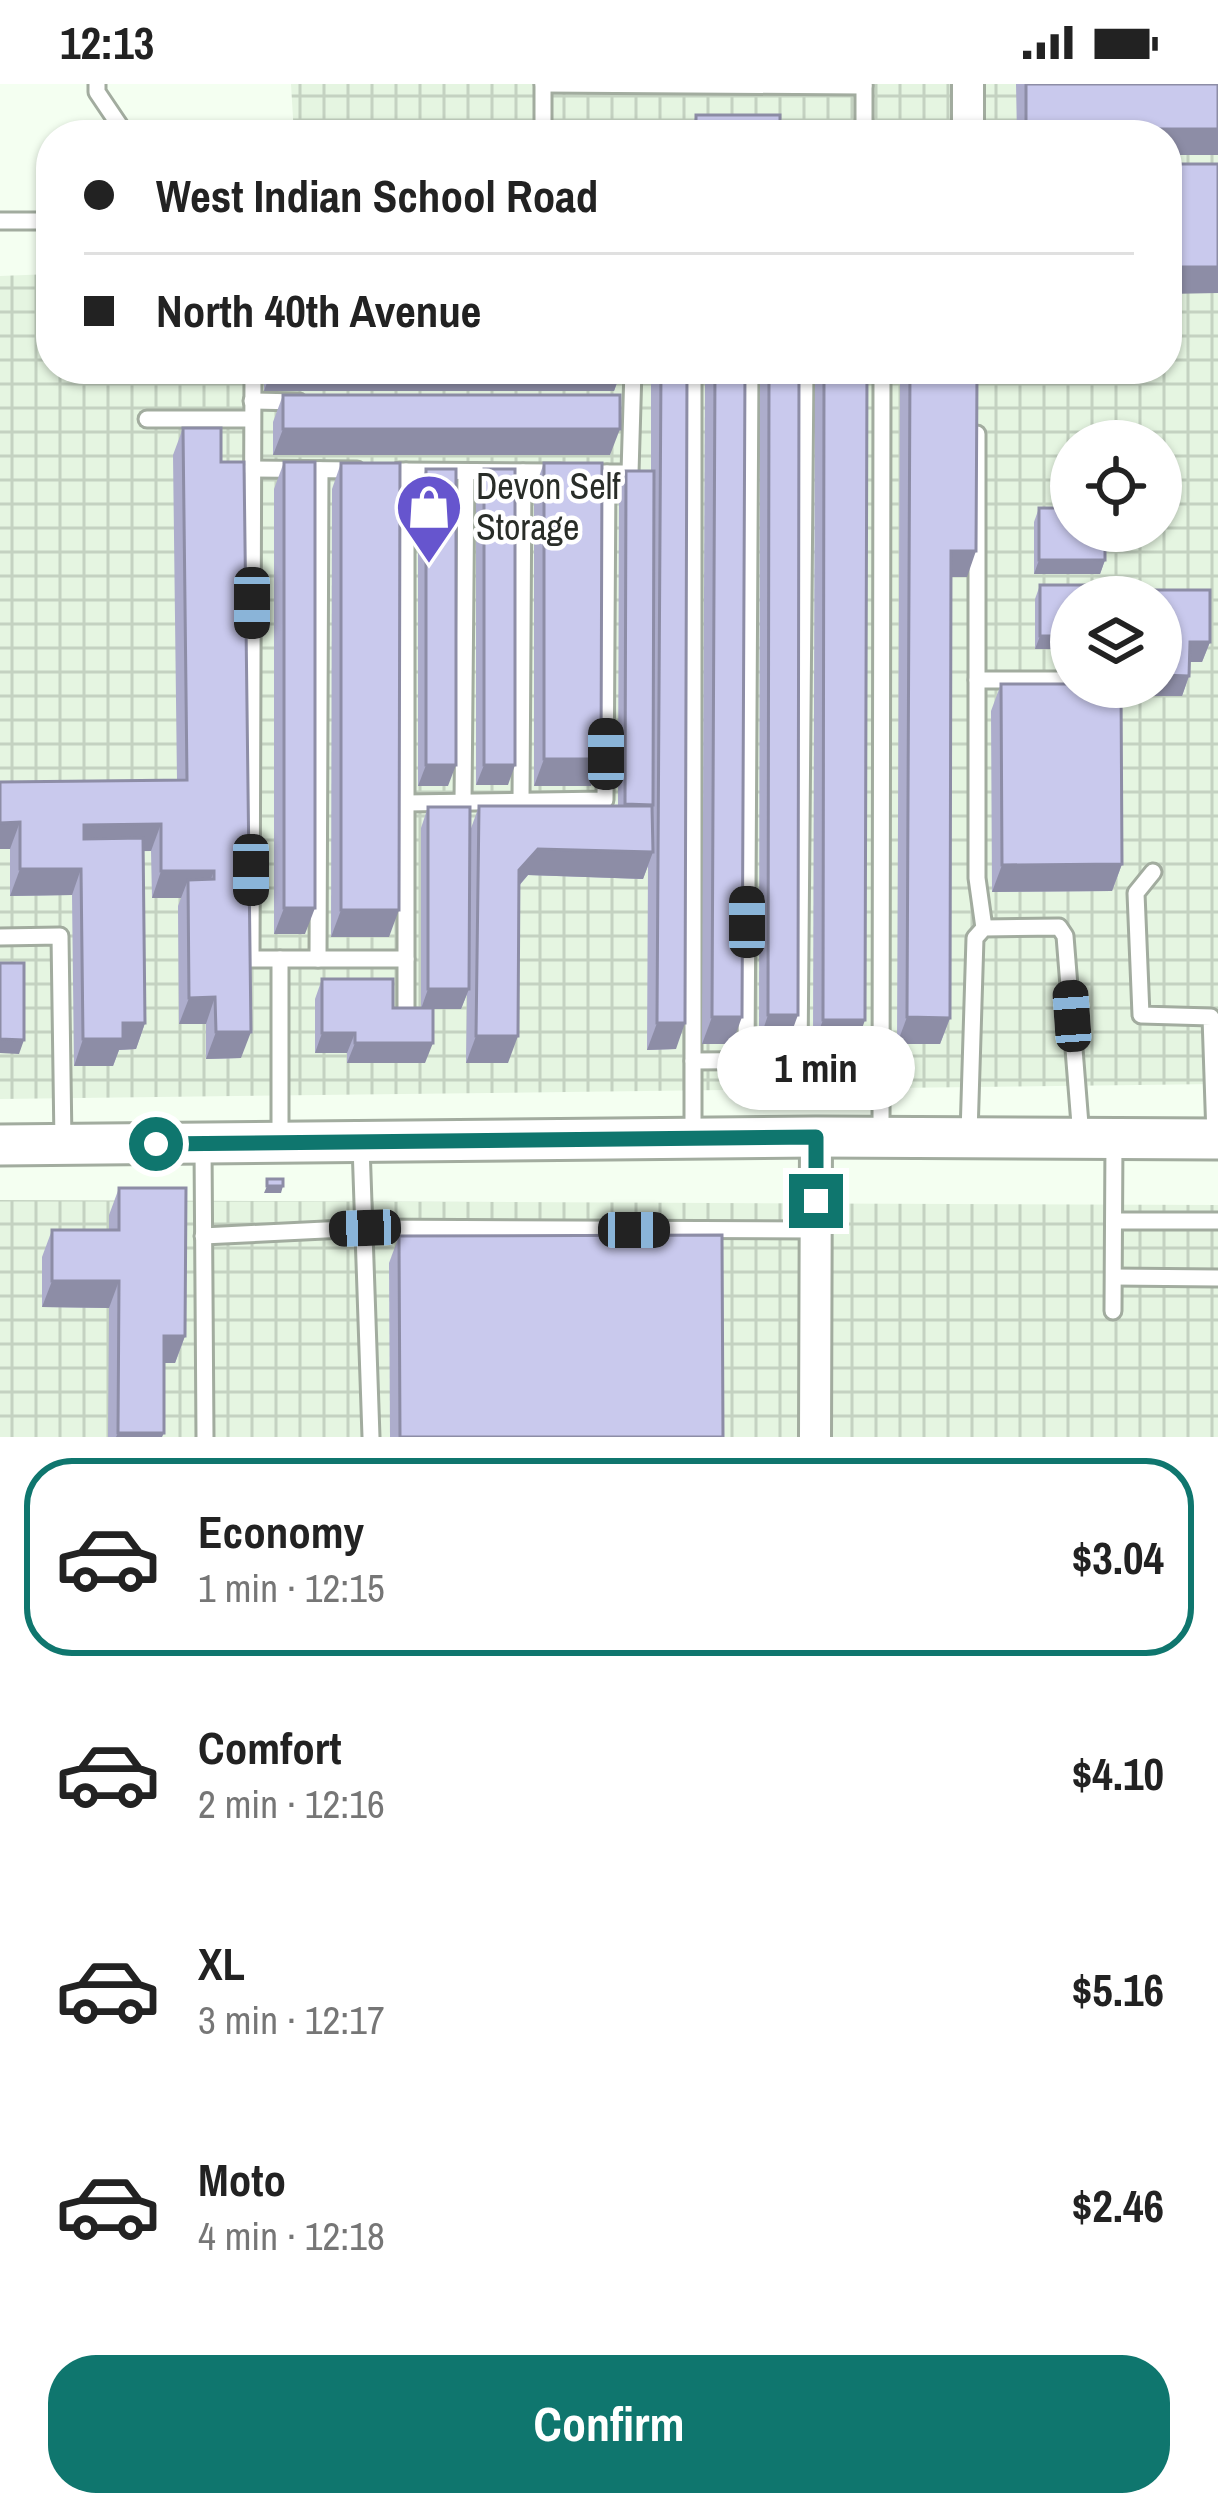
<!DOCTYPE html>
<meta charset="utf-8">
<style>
:root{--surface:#fff;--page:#f2f2f2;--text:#222;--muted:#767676;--line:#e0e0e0;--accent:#0f766e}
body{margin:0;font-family:"Archivo Narrow",sans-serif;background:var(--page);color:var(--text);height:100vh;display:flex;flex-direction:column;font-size:45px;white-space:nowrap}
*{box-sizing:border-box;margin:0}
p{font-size:39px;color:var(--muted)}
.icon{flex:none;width:66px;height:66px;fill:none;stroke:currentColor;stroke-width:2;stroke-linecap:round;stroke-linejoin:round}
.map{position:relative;height:1353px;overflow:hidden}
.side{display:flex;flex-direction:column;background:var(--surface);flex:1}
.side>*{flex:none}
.hud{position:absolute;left:36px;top:36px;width:1146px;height:264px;border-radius:48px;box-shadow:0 3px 9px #0004;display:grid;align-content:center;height:264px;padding:0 48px;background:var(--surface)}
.controls{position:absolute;left:1050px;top:336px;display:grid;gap:24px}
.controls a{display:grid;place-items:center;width:132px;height:132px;border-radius:50%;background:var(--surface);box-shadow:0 3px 9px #0004;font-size:60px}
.end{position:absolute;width:54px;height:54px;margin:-27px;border:15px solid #0f766e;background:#fff;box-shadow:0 0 0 6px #fff}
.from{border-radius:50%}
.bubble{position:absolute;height:84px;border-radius:42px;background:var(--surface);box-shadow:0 3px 9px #0004;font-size:39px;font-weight:700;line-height:84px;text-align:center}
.car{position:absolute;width:36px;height:72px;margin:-36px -18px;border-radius:15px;box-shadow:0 0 9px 3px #0007;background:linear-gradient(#222 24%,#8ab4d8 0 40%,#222 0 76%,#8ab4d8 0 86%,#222 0)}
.hud b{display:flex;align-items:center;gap:42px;height:114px;font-size:45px}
.hud b+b{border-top:3px solid var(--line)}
.hud i{width:30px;height:30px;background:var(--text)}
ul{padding:21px 0 0;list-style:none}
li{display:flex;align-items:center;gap:36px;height:198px;margin:0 24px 18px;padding:0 24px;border:6px solid transparent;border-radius:48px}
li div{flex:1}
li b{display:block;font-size:45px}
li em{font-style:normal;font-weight:700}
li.selected{border-color:var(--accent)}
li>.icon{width:108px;height:108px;stroke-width:1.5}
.action{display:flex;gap:24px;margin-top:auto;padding:24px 48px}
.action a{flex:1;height:138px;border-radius:48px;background:var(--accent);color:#fff;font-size:48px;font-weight:700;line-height:138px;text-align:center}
.status{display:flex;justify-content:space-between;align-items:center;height:84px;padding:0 60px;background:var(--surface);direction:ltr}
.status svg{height:33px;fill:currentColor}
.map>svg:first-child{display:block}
.industrial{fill:url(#industrial-grid);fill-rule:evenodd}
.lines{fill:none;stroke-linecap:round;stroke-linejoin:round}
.service-casing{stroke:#a2ac9f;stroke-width:21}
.minor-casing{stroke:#a2ac9f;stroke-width:36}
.secondary-casing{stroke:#a2ac9f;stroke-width:45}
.service{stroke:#fff;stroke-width:15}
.minor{stroke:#fff;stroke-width:30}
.secondary{stroke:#fff;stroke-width:39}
.wall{fill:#adadcc}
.shaded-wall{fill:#8d8da6}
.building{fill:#c9c9ed;stroke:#8d8da6;stroke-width:3}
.route{stroke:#0f766e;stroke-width:15}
.labels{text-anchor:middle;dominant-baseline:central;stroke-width:9;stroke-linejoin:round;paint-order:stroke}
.poi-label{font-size:36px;fill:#292d28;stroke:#fff;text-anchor:start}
</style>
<div class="status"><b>12:13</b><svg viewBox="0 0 49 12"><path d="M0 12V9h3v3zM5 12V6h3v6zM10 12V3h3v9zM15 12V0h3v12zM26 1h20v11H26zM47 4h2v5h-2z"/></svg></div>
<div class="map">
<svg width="1218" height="1353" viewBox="0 0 1218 1353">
<defs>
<pattern id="industrial-grid" width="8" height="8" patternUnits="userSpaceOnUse" patternTransform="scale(3)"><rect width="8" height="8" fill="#e5f5e1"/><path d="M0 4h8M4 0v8" fill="none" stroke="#c4d2c1"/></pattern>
</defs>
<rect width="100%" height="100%" fill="#f4fff1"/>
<!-- industrial -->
<g class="industrial">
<path d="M291,0H1218V1000L0,1015V192L51,190V285H1167V51H294ZM1071,357H1161V447H1071ZM1071,513H1161V603H1071Z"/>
<path d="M0,1116L1218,1121V1353H0Z"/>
</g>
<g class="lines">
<!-- service casing -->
<g class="service-casing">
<g id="service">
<path d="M97,0V8L126,51"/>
<path d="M543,0L864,2"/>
<path d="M543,0V51"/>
<path d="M864,0V51"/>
<path d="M0,137H51"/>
<path d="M253,285L251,875H406"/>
<path d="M693,285V1050"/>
<path d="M252,317L299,318"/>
<path d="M147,335H252"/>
<path d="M977,350V794L984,844"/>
<path d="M252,385L357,386"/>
<path d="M399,387L561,388"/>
<path d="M597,389H630L633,285"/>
<path d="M977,596H1071"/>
<path d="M521,717L523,388"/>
<path d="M463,718L466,388"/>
<path d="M406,719L605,716L607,389"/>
<path d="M1153,788L1136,809L1141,931L1211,933L1215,1052"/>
<path d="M0,853L60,852L63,1058"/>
<path d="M280,875V1056"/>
<path d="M318,875L320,386"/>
<path d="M406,926V387"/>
<path d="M799,976L805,285"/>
<path d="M693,977L881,976"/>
<path d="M746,977L750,285"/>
<path d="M881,1050L882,285"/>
<path d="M969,1050L975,854L984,844L1059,843L1065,852L1081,1053"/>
<path d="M361,1061L371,1353"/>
<path d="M203,1062L205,1353"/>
<path d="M1115,1137H1218"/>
<path d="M203,1152L365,1144L816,1146"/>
<path d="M1114,1193L1218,1194"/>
<path d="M1113,1227L1114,1056"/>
</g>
</g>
<!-- minor casing -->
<g class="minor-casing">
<g id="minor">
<path d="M968,0V51"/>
<path d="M815,1353L816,1053"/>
</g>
</g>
<!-- secondary casing -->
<g class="secondary-casing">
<path id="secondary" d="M0,1061L816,1053L1218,1055"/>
</g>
<!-- service -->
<use href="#service" class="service"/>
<!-- minor -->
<use href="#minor" class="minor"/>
<!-- secondary -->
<use href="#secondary" class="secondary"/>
</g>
<!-- wall -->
<g class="wall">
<path d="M1016,0H1218V71H1167V51H1017Z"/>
<path d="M696,31L780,51H689Z"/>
<path d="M264,285H622L614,307H264Z"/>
<path d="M651,285H687L676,965L647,966L648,782L643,795L528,791L519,802L508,979H466L467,910L461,925H433L425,979H347V969H315V915L322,895L393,924H421V744L428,723L470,747L479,722H618L619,408L626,387H651Z"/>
<path d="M705,285H745L732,960H702Z"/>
<path d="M760,285H799L788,958H759Z"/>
<path d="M815,285H867L856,962H813Z"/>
<path d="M900,285H953L967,493H951L950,934L940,960H897Z"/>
<path d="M283,311L610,371H273V338Z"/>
<path d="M183,344L241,974L206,975V940H179L178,822L181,814H152L151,767H144L145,939L136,965L119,966L113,982H74L72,811L10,812V765L0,698L177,696L173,371Z"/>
<path d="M284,378L305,850H274V405Z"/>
<path d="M341,379L389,853H331L332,405Z"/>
<path d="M544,379L591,702H534V406Z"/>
<path d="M426,385L448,702H418V406Z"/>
<path d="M484,385L508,701H476V406Z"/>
<path d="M1039,424L1105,476L1100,490H1034V438Z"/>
<path d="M1040,501L1071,565H1035V515Z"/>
<path d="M1121,506H1210V558L1202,578H1189V592L1182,612H1121L1122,780L1112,807L992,808L991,627L1001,600L1161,603V513H1118Z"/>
<path d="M119,1104L185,1252L175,1279H164L162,1353H108L109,1224L42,1223V1173L52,1146H109V1131Z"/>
<path d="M399,1152L723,1353H390L389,1179Z"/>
</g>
<!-- shaded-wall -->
<g class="shaded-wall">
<path d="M1026,45H1218V71H1167V51H1024Z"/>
<path d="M1167,183H1218V209L1167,210Z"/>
<path d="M272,285H622L614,307H264Z"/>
<path d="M283,345H620L610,371H273Z"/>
<path d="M951,467H976L967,493H942Z"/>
<path d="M1039,476H1105L1100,490H1034Z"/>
<path d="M1040,552H1071V565H1035Z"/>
<path d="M1190,558H1210L1202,578H1182Z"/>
<path d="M1161,591L1189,592L1182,612H1113L1116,603H1161Z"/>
<path d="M544,675H601L591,702H534Z"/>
<path d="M426,681H456L448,702H418Z"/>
<path d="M484,681H515L508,701H476Z"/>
<path d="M20,738L10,765H0V739Z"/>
<path d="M161,740L151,767L74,768L84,741Z"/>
<path d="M538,765L653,768L643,795L528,791L509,813L519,786Z"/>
<path d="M1122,780L1112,807L992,808L1002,781Z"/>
<path d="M20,785H81L72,811L10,812Z"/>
<path d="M161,787H214L204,814L188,796L181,814H152Z"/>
<path d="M284,824H315L305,850H274Z"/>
<path d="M341,826H399L389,853H331Z"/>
<path d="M428,905H469L461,925H421Z"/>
<path d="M215,913L206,940H179L189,914Z"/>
<path d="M768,931H798L788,958H759Z"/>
<path d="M712,933H742L732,960H702Z"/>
<path d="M907,933L950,934L940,960H897Z"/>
<path d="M823,936H865L856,962H813Z"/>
<path d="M123,939H145L136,965L119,966L113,982H74L83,955Z"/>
<path d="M657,939H685L676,965L647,966Z"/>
<path d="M216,948H251L241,974L206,975Z"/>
<path d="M322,949H355L347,969H315Z"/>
<path d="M476,952H518L508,979H466Z"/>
<path d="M0,955L24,956L19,970L0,969Z"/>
<path d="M355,959H433L425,979H347Z"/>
<path d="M267,1102H283L281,1109H264Z"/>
<path d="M52,1197H119L109,1224L42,1223Z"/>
<path d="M164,1252H185L175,1279H155Z"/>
<path d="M118,1349H164L162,1353H116Z"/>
</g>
<!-- building -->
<g class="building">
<rect x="1026" y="0" width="192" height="45"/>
<rect x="696" y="31" width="84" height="20"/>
<rect x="1167" y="80" width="51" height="103"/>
<path d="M661,285H687L685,939H657Z"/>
<path d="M715,285H745L742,933H712Z"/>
<path d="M769,285H799L798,931H768Z"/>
<path d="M824,285H867L865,936H823Z"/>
<path d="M910,285H953V291H977L976,467H951L950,934L907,933Z"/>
<rect x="283" y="311" width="337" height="34"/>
<path d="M183,344H221V378H244L251,948H216L215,913L189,914L188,796L214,795V787H161V740L84,741V755L143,754L145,939H123V955H83L81,785H20V738L0,739V698L187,696Z"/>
<rect x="284" y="378" width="31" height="446"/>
<path d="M341,379H400L399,826H341Z"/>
<path d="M544,379H602L601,675H544Z"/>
<rect x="426" y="385" width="30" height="296"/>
<rect x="484" y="385" width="31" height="296"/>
<path d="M626,387H654L653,721L625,720Z"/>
<path d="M1039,424H1071V447H1105V476H1039Z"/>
<path d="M1040,501H1105V513H1071V552H1040Z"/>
<path d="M1121,506H1210V558H1190L1189,592L1161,591V513H1121Z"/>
<path d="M1001,600H1071V603H1121L1122,780L1002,781Z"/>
<path d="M479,722H652L653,768L538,765L519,786L518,952H476Z"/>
<path d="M428,723H470L469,905H428Z"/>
<path d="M0,879H24V956L0,955Z"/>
<path d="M322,895H393V924H433V959H355V949H322Z"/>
<rect x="267" y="1095" width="16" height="7"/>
<path d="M119,1104H186L185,1252H164V1349H118L119,1197H52V1146H119Z"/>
<path d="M722,1151L723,1353H400L399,1152Z"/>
</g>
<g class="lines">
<!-- route -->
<path class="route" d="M156,1060L816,1053V1117"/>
</g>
<!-- icons -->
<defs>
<g id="shop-pin" transform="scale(3.45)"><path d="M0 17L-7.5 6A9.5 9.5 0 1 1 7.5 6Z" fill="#6655ce" stroke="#fff"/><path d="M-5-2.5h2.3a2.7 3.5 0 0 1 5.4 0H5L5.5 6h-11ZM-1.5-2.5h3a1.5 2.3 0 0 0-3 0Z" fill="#fff"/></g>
</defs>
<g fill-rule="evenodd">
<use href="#shop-pin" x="429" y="423"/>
</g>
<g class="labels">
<!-- poi labels -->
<g class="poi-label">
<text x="476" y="402">Devon Self<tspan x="476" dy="41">Storage</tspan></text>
</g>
</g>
</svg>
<div class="controls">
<a><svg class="icon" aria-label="locate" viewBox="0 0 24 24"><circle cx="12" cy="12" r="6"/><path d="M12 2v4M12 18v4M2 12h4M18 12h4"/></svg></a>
<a><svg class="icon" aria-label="layers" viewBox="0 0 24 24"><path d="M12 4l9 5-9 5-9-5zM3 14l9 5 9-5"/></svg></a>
</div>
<i class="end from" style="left:156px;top:1060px"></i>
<i class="end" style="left:816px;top:1117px"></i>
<div class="bubble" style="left:717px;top:942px;width:198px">1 min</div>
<i class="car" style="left:252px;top:519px;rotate:180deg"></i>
<i class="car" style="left:606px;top:670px;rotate:0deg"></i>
<i class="car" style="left:251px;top:786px;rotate:180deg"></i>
<i class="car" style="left:747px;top:838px;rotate:0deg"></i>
<i class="car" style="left:1072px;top:932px;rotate:356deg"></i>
<i class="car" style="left:365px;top:1144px;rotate:268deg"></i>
<i class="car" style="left:634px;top:1146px;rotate:90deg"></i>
<div class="hud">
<b><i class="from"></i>West Indian School Road</b>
<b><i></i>North 40th Avenue</b>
</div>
</div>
<section class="side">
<ul>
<li class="selected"><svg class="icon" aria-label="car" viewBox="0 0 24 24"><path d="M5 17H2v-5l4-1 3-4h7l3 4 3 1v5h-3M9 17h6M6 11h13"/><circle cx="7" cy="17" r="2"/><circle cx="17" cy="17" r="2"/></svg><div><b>Economy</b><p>1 min · 12:15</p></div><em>$3.04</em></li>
<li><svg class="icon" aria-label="car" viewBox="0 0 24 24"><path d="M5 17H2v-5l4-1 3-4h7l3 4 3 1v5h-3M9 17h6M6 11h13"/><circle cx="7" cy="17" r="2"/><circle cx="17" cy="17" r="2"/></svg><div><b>Comfort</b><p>2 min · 12:16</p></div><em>$4.10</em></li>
<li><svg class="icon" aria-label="car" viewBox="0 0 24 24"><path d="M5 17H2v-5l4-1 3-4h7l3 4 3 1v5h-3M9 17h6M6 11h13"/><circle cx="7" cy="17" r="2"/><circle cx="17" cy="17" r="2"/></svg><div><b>XL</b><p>3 min · 12:17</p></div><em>$5.16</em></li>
<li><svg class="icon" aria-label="car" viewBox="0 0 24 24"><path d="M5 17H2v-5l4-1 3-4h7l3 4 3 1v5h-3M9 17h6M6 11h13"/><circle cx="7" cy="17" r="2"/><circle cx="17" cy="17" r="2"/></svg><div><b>Moto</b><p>4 min · 12:18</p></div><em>$2.46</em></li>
</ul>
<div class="action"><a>Confirm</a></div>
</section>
